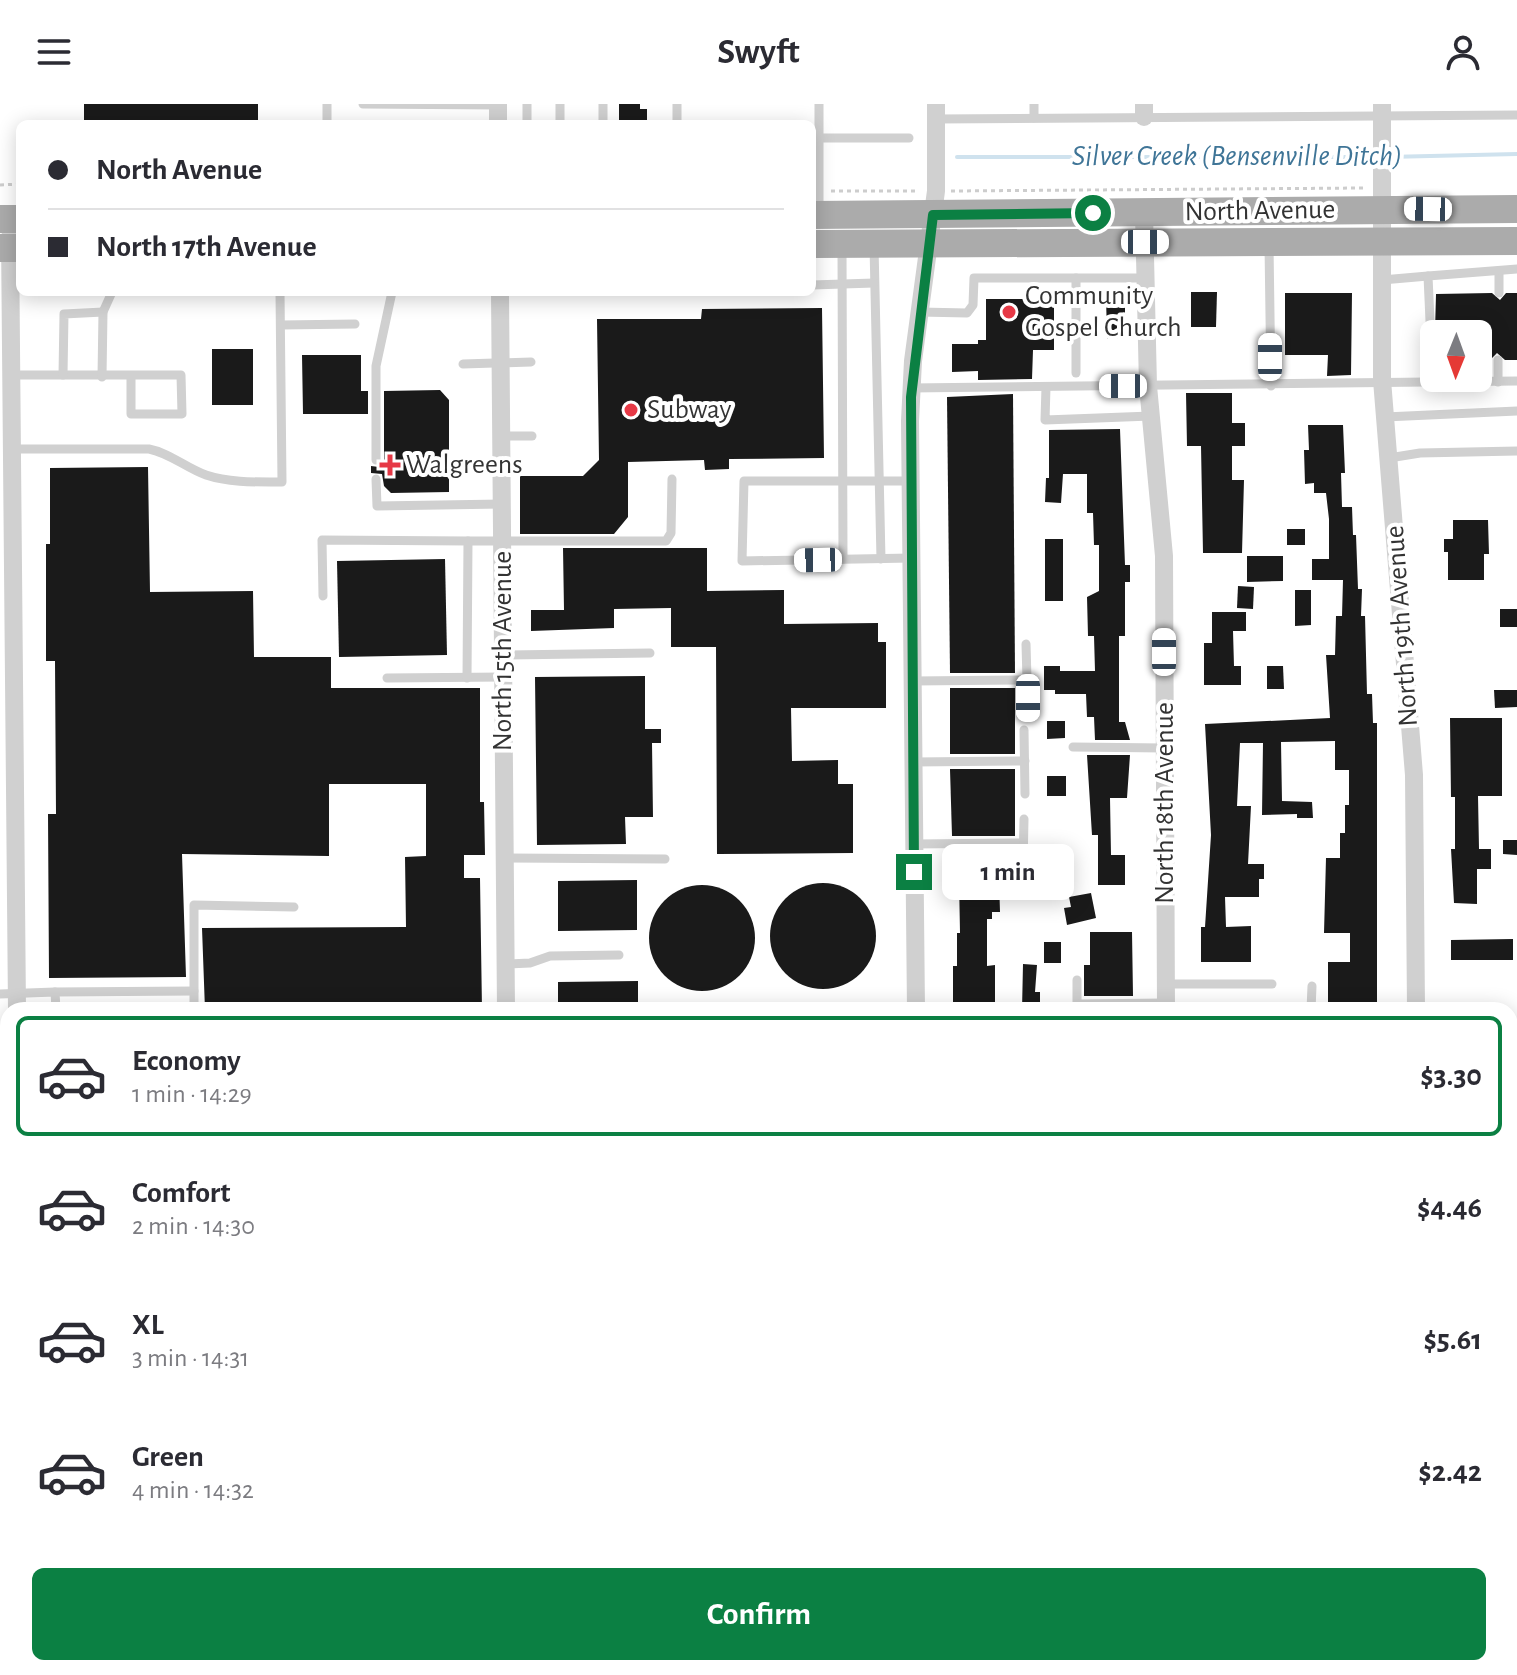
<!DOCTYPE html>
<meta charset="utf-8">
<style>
:root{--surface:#fff;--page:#f7f7f7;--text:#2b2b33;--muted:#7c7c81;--line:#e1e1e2;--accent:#0b8043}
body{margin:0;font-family:"Alegreya Sans",sans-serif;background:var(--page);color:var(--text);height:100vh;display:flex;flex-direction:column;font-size:30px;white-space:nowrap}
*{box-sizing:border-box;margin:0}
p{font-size:26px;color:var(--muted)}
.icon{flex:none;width:44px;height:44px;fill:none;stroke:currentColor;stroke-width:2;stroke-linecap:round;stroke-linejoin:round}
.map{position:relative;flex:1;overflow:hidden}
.drawer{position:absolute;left:0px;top:898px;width:1518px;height:674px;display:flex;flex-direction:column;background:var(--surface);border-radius:24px 24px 0 0;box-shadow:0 4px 20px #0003}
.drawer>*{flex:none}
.top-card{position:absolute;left:16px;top:16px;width:800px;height:176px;border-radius:12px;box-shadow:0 4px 20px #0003;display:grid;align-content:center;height:176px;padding:0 32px;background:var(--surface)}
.needle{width:52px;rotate:181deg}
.buttons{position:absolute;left:1420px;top:216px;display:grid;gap:16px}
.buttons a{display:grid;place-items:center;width:72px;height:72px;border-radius:12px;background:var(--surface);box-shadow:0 4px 20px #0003;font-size:40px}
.end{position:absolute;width:36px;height:36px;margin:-18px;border:10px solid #0b8043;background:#fff;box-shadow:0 0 0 4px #fff}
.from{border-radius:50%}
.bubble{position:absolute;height:56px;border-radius:12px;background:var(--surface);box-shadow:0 4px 20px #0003;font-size:26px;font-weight:600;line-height:56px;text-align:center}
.car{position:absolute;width:24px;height:48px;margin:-24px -12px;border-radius:10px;box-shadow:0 0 6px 2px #0007;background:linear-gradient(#fff 24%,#345 0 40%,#fff 0 76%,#345 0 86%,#fff 0)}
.top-card b{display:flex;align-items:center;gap:28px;height:76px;font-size:30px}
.top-card b+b{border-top:2px solid var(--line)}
.top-card i{width:20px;height:20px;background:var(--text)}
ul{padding:14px 0 0;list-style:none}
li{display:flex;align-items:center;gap:24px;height:120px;margin:0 16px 12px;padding:0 16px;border:4px solid transparent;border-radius:12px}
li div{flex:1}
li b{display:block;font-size:30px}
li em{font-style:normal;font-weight:600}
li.current{border-color:var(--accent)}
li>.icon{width:72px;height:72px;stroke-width:1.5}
.cta{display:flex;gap:16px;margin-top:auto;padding:16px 32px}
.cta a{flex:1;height:92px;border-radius:12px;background:var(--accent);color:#fff;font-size:32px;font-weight:600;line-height:92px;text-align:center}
header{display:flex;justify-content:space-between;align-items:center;height:104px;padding:0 32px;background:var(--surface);font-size:36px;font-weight:600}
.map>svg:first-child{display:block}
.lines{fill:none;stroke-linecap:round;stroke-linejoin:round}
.stream{stroke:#cfe2ee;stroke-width:4}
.building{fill:#1a1a1a}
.path{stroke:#cdcdcd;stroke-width:3;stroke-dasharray:4 4;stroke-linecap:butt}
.lane{stroke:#d0d0d0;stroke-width:9}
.street{stroke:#d0d0d0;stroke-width:18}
.primary{stroke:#ababab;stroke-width:28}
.rail{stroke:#888;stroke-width:4;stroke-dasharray:8 6;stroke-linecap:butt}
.route{stroke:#0b8043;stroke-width:10}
.poi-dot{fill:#e63946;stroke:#fff;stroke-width:3}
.labels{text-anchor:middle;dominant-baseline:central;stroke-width:8;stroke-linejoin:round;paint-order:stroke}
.street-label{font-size:28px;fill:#333;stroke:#fff}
.poi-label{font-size:28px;fill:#333;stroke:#fff;text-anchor:start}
.water-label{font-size:30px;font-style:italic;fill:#3f7597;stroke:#fff}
</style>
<header><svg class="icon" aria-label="menu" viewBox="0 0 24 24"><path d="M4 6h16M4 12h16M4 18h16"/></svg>Swyft<svg class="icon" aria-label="person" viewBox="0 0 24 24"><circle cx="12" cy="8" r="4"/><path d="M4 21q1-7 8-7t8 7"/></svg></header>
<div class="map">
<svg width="1517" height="1571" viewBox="0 0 1517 1571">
<rect width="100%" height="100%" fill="#fff"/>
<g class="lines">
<!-- stream -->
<g class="stream">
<path d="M957,53H1375"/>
<path d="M1387,53L1517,50"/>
</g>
</g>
<!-- building -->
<g class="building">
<rect x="84" y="0" width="174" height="20"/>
<path d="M619,0H640V5H647V20H619Z"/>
<path d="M1191,188H1217L1216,223H1191Z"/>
<path d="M1285,189H1352L1351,271L1327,272L1328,251H1285Z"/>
<path d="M1492,189L1500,196L1506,189H1517V256H1505L1497,249L1490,256H1478V230L1435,227L1436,190Z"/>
<path d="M1125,190V235H1107L1106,191Z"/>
<path d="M1037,192H1054V246H1033L1032,275L978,276V267L952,268V240H978V236H986V195H1037Z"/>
<path d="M822,204L824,354L729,355V365L705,366L704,356L628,358V413L614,430H520V372H583L599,356L597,215H701L702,205Z"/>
<rect x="212" y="245" width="41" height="56"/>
<path d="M302,251H361V287H368V310H303Z"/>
<path d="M440,286L449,296V388L391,389L384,382L382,370L371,369V362L379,363L384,356V287Z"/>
<path d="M1186,289H1232V319H1245V342H1232V376H1244L1242,449H1203L1201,342H1187Z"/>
<path d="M1013,290L1015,569H950L947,293Z"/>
<path d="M1308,321H1343L1345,369H1341L1342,403H1352L1353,431H1356L1358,485H1362L1361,512H1365L1367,590H1372L1373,619H1377V906H1328V858H1350V829H1324L1326,754H1340V729H1345V701H1349V666H1335V637L1281,638L1282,697L1312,698L1313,714H1297V710L1262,711L1263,639H1240L1237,702H1251L1248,760H1264V775H1259V793H1225L1226,823L1251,822V858H1201V823H1205L1211,731L1205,620L1330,614L1326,551H1335L1336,512H1342L1343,476H1312V455H1329V415L1326,389H1314V379L1305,380L1304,346H1309Z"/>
<path d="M1120,325L1125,461H1130V478H1125V532H1119V618H1125L1130,636H1095L1094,613H1087L1086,590H1055V586H1044V562H1060V567H1095L1094,532H1088L1087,493L1099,487V441H1094L1093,409H1087V370H1063L1061,399L1045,398L1046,374H1049V326Z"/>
<path d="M148,363L150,488L253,487L254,553H331V584H480V698H484L485,751H464V774H480L482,906H205L202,824L406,823L405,753L426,752V680H329V752L182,750L186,873L49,874L48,710H56L55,557H46V440H50V364Z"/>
<path d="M1453,416H1488L1489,450H1484V476H1448V448H1444V435H1453Z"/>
<rect x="1287" y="425" width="18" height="16"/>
<rect x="1045" y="435" width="18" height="62"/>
<path d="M563,444H707V487L784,486V520L878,519V538H886V604H791L792,657L838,656V680H853V749L717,750L716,543H671V504L614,505V524L531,527V506H564Z"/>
<path d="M1247,452H1283V477L1247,478Z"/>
<path d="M445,455L447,551L339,553L337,457Z"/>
<path d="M1238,482L1254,483L1253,505L1237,504Z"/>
<path d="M1295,486H1311V521L1295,522Z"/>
<rect x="1500" y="505" width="17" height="18"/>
<path d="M1212,508H1246V527H1233L1234,562H1241V581H1204V539H1212Z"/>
<path d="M1267,562H1283L1284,585H1267Z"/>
<path d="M645,572V625H661V639H652L653,713H625L626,740L537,741L535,573Z"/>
<rect x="950" y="584" width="65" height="66"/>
<path d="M1494,586H1517V603L1495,604Z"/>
<path d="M1450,614H1502V692H1478L1479,745H1491V765H1477V800L1454,799L1451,745H1455V693H1451Z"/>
<path d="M1047,617H1065V634L1047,635Z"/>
<path d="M1087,651H1130L1127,694H1110L1111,751H1125V781H1098V731H1092Z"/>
<path d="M950,665H1015V732H952Z"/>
<rect x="1047" y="672" width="19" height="20"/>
<path d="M1503,736H1517V751L1503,750Z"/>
<path d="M1044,742H1064V767L1044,766Z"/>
<path d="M952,747H1015V775H999L1000,808H992V815H987V862L995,861V906H953V862H957V829H960L959,775H953Z"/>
<path d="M637,776V826L558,827V777Z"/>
<circle cx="823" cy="832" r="53"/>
<circle cx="702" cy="834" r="53"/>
<path d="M1091,789L1096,814L1067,821L1064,804L1071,803L1069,793Z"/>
<path d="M1090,828H1132L1133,892H1084V861H1090Z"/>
<path d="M1513,835V856H1451V836Z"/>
<rect x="1044" y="838" width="17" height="21"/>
<path d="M1023,860L1037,861L1035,888H1040V906H1022Z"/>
<path d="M638,877V906H558V878Z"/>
</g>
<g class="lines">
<!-- path -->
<g class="path">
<path d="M0,81L20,80"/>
<path d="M831,87H919"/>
<path d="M951,87L1363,84"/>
</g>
<!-- lane -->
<g class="lane">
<path d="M327,0V20"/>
<path d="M363,0L498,1"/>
<path d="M527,0V20"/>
<path d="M560,0V20"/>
<path d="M603,0V20"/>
<path d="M677,0V20"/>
<path d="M1034,0V14"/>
<path d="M936,15L1517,11"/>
<path d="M812,34H909"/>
<path d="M819,108V0"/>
<path d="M1269,141L1271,282"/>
<path d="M874,142L881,455"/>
<path d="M842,143L843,455"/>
<path d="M1499,167V189"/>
<path d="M1076,174V269"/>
<path d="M1382,176L1428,172"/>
<path d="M812,181L874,179"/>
<path d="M920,208L967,209L973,201L974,174H1146"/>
<path d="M1430,217L1428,172L1517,165"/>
<path d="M281,221L355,220"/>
<path d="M463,260L531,258"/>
<path d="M11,271H181L182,310H131V272"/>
<path d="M63,271L64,210L103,208"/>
<path d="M102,273L103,208L112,188"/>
<path d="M1498,278V256"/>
<path d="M1430,280V233"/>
<path d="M1046,283L1045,316L1151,312"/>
<path d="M911,284L1517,277"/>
<path d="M1385,313L1517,307"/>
<path d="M502,332H532"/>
<path d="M12,345H149C170,349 186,364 206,371C230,379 257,378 282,378L280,188"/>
<path d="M1389,354L1420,349L1517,347"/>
<path d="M376,356V262L392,188"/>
<path d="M376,375L377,402L502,400"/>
<path d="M911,377H744L742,457L911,454"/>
<path d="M323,492L322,436L468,437"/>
<path d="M1026,540L1028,611"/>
<path d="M503,551L650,549"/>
<path d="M387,574L504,573"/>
<path d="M467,574L468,437H666L671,429L672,375"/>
<path d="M913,577L1028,576"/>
<path d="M1024,626L1025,690"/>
<path d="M1073,643L1164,644"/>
<path d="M913,658L1025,657"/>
<path d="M914,740L1023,739"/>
<path d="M505,754L665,755"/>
<path d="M1023,764L1024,715"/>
<path d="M506,860L530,859L550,852L619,851"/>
<path d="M1077,876V906"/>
<path d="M1166,880H1272"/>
<path d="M55,888L194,887"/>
<path d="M0,890L55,888L56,906"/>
<path d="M1077,900L1166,899"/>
<path d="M194,906V801L294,803"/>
<path d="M1311,906L1312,882"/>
<path d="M0,931H8"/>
<path d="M0,1163L8,1162"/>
<path d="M0,1276H8"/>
</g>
<!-- street -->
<g class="street">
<path d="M498,0V20"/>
<path d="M1144,0V13"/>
<path d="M1382,0V276L1414,671L1416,906"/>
<path d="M1144,109L1148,282L1164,452L1166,906"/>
<path d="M10,133L17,906"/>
<path d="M500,188L506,906"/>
<path d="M916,906L910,317L913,257L936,87V0"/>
<path d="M1510,1022H1517"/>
<path d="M24,1564V1571"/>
<path d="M474,1564V1571"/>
<path d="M923,1564V1571"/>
<path d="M1172,1564V1571"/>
<path d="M1424,1564V1571"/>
</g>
<!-- primary -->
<g class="primary">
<path d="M812,111L1517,105"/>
<path d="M0,115H20"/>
<path d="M812,140L1517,137"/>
<path d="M0,144H20"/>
</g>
<!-- rail -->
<path class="rail" d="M251,1564V1571"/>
</g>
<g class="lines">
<!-- route -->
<path class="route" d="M914,768L911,293L933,111L1093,109"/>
</g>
<!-- markers -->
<g class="poi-dot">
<circle cx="1009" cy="208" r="8"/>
<circle cx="631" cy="306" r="8"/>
<path d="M386 349h8v8h8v8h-8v8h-8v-8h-8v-8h8z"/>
</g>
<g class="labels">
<!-- street labels -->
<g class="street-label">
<text transform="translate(1260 107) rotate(-1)">North Avenue</text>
<text transform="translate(1402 522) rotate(-94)">North 19th Avenue</text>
<text transform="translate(503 547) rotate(-90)">North 15th Avenue</text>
<text transform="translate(1165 699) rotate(-90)">North 18th Avenue</text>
</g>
<!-- poi labels -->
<g class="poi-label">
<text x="1025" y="192">Community<tspan x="1025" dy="32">Gospel Church</tspan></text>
<text x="647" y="306">Subway</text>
<text x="406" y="361">Walgreens</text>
</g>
<!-- water labels -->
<g class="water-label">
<text x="1237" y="52">Silver Creek (Bensenville Ditch)</text>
</g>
</g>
</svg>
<div class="buttons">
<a><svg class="needle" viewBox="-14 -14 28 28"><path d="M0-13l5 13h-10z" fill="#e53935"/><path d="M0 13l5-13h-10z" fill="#7c7c81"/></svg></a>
</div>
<i class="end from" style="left:1093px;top:109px"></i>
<i class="end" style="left:914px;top:768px"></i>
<div class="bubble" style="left:942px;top:740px;width:132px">1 min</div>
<i class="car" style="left:1428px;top:105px;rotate:271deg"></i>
<i class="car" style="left:1145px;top:138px;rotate:90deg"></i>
<i class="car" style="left:1270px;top:253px;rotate:0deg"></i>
<i class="car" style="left:1123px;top:282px;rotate:270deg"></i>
<i class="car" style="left:818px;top:456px;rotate:269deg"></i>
<i class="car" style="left:1164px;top:548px;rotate:0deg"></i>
<i class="car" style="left:1028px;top:594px;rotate:180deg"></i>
<div class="top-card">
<b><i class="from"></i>North Avenue</b>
<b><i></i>North 17th Avenue</b>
</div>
<section class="drawer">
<ul>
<li class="current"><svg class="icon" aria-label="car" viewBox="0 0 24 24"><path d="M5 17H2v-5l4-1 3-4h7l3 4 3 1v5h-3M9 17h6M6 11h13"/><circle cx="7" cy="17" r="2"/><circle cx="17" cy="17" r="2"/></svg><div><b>Economy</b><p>1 min · 14:29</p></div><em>$3.30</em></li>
<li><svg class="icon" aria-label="car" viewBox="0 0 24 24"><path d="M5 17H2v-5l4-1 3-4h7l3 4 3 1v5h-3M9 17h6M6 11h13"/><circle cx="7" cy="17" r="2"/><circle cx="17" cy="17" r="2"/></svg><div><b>Comfort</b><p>2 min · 14:30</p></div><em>$4.46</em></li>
<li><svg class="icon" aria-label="car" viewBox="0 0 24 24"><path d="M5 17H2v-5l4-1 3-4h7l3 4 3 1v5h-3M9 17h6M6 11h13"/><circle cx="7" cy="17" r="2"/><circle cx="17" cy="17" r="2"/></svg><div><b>XL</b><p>3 min · 14:31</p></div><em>$5.61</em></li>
<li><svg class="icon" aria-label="car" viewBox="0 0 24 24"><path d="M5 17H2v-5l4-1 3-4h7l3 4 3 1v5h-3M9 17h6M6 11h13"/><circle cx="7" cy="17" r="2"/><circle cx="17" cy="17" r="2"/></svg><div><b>Green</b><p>4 min · 14:32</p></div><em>$2.42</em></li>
</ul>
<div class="cta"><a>Confirm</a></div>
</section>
</div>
